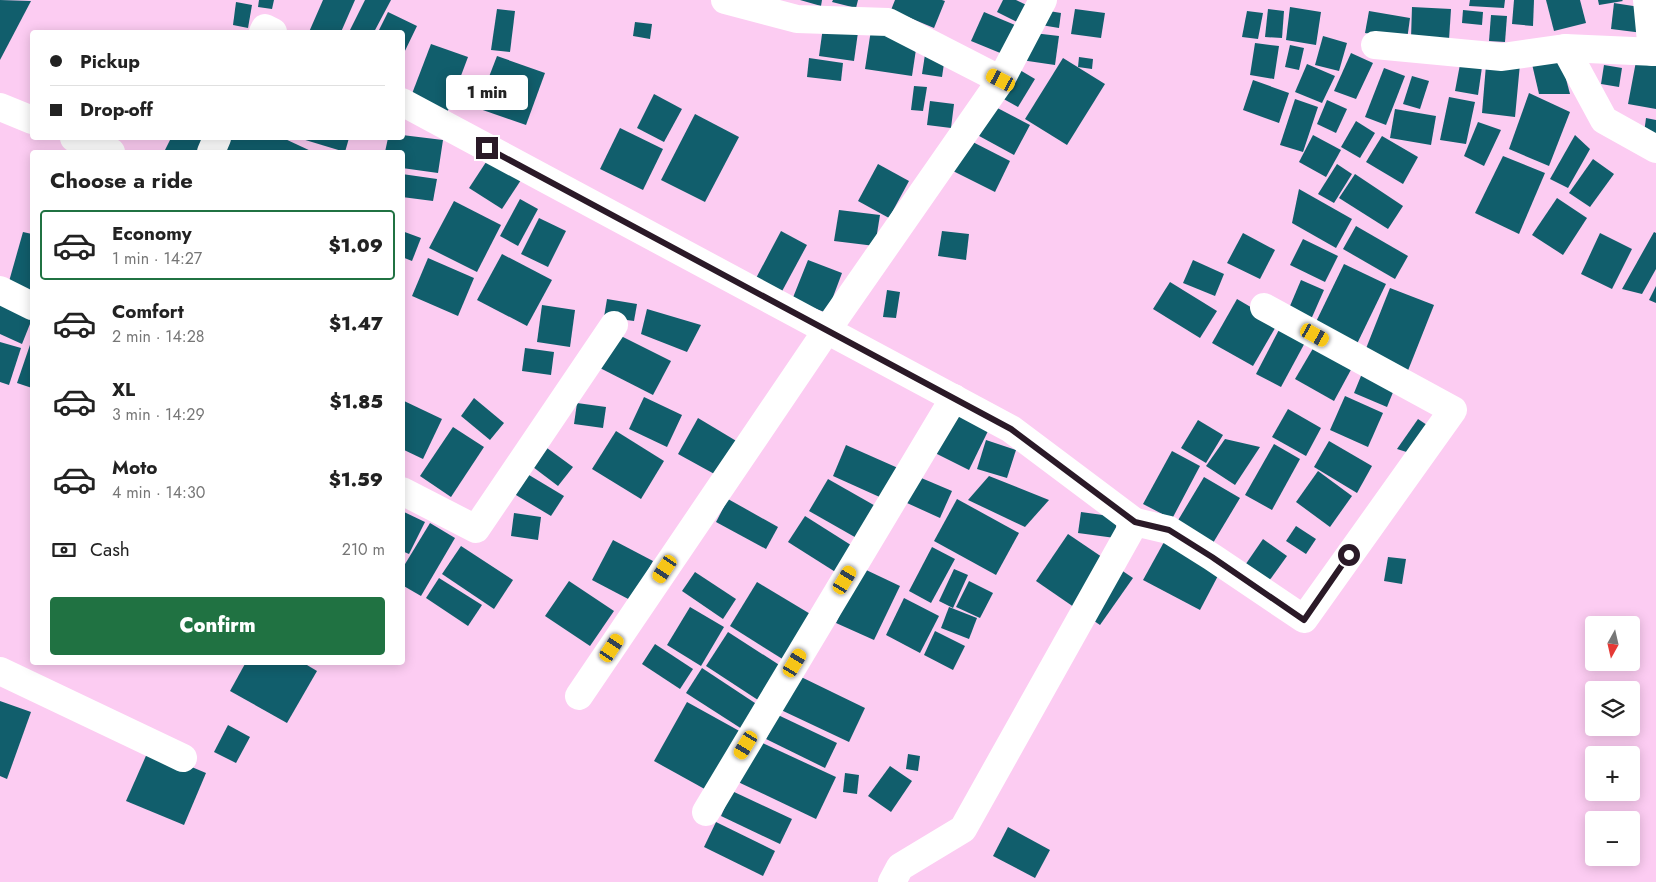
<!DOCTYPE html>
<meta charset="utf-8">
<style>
:root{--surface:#fff;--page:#f2f2f2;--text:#222;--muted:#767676;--line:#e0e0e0;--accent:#207242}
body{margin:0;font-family:Jost,sans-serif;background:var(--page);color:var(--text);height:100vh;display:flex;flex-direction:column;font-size:19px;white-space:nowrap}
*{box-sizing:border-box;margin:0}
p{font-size:16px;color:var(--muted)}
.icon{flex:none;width:28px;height:28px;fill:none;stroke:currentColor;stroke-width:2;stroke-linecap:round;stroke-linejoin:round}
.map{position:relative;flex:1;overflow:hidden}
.drawer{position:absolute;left:30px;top:150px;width:375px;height:515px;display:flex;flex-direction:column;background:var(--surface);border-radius:5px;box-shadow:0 2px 12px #0003}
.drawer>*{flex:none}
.guide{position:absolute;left:30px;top:30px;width:375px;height:110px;border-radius:5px;box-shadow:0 2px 12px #0003;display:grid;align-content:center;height:110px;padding:0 20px;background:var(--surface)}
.needle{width:32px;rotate:188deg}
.controls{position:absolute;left:1585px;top:616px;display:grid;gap:10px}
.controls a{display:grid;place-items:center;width:55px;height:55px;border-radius:5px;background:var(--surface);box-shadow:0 2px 12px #0003;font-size:25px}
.end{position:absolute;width:22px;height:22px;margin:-11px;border:6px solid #2a1927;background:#fff;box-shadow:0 0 0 2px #fff}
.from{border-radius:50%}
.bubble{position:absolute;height:35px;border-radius:5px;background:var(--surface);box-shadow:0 2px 12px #0003;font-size:16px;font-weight:800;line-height:35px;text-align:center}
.car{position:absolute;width:15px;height:30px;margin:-15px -8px;border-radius:6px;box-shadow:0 0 4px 1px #0007;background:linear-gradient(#f5c518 24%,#345 0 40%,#f5c518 0 76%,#345 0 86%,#f5c518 0)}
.guide b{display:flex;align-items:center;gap:18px;height:48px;font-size:19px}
.guide b+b{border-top:1px solid var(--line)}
.guide i{width:12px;height:12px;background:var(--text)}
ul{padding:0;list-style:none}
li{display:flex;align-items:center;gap:15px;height:70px;margin:0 10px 8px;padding:0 10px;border:2px solid transparent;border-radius:5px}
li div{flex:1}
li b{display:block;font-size:19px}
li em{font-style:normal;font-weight:800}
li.current{border-color:var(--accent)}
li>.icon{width:45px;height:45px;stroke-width:1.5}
h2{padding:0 20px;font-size:22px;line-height:60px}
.pay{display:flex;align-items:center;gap:12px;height:55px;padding:0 20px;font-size:19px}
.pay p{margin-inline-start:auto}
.cta{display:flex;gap:10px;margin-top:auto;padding:10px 20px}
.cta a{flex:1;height:58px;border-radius:5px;background:var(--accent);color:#fff;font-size:20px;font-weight:800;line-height:58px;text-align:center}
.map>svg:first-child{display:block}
.building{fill:#115e6c}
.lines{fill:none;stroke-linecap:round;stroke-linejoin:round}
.street{stroke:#fff;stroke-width:28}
.route{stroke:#2a1927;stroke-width:6}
</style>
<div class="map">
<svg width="1656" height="882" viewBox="0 0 1656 882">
<rect width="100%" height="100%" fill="#fcccf2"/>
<!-- building -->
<g class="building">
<path d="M0,0L31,1L0,60Z"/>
<path d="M259,0H274L272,9L258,7Z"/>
<path d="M323,0H355L341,32H309Z"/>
<path d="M365,0H391L374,32H349Z"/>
<path d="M800,0H822L821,6Z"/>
<path d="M833,0H858L856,8L832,2Z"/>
<path d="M895,0H942L945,1L934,28L891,10Z"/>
<path d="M1003,0H1016L1039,11L1031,29L997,12Z"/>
<path d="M1470,0H1505L1504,8L1469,6Z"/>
<path d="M1514,0H1534L1533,26L1512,24Z"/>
<path d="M1546,0H1580L1586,23L1554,31Z"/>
<path d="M1598,0H1622L1623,1L1599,5Z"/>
<path d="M236,2L252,5L248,28L233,25Z"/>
<path d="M1614,3L1646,8L1643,33L1611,29Z"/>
<path d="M1290,7L1321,12L1316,45L1286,40Z"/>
<path d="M1412,7L1451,9L1449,40L1411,38Z"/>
<path d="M497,9L515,11L510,52L491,50Z"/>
<path d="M1075,9L1105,13L1101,38L1071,34Z"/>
<path d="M1268,9L1284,11L1282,38L1265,37Z"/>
<path d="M1043,10L1061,13L1059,28L1041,25Z"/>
<path d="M1463,10L1483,12L1482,25L1462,23Z"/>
<path d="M1247,11L1263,13L1258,39L1242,37Z"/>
<path d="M1369,11L1410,18L1407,40L1365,33Z"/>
<path d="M388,12L417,26L402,57V32H378Z"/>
<path d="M984,12L1022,28L1010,57L971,41Z"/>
<path d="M1491,15L1507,16L1505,42L1489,41Z"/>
<path d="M824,20L859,25L854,61L819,56Z"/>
<path d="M635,22L652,24L650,39L633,36Z"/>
<path d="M871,30L918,36L912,76L865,69Z"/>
<path d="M1025,32L1059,36L1055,65L1021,60Z"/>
<path d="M1323,36L1347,43L1339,71L1315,65Z"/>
<path d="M1255,43L1279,46L1274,79L1250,75Z"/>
<path d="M431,44L468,57L447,113L410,99Z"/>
<path d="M1290,45L1304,48L1299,70L1285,67Z"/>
<path d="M926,48L946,50L942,77L922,74Z"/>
<path d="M1351,53L1373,63L1356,99L1334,91Z"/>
<path d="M497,56L545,73L526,125L477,108Z"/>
<path d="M1560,56L1570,94H1539L1532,64Z"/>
<path d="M1637,56L1656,59V109L1628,104Z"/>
<path d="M1079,57L1093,59L1092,69L1078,67Z"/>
<path d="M809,58L843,63L841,81L807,77Z"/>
<path d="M1063,58L1105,84L1067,145L1025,119Z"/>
<path d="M1461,59L1483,60L1478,95L1455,91Z"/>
<path d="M1008,63L1035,79L1018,107L991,92Z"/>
<path d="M1307,64L1335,76L1322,103L1295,92Z"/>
<path d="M1520,64L1515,117L1482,113L1486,65Z"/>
<path d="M1604,65L1622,68L1619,87L1601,84Z"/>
<path d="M1384,68L1405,76L1386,125L1365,117Z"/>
<path d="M1412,76L1429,81L1420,109L1403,104Z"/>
<path d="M1253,80L1289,93L1279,123L1243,110Z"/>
<path d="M914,86L927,87L923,111L911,110Z"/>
<path d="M1529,93L1570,112L1549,166L1509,149Z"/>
<path d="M654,94L682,109L664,142L637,128Z"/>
<path d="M1449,97L1475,102L1466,144L1440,140Z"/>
<path d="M1295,99L1318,107L1303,152L1280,145Z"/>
<path d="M1327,100L1347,109L1336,133L1317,124Z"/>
<path d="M930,101L954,104L951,128L927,125Z"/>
<path d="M986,102L1030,125L1014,155L970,131Z"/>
<path d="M1395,109L1436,116L1431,145L1390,138Z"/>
<path d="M695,114L739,137L705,202L661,180Z"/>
<path d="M1646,118L1656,120V143L1643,141Z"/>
<path d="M1356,121L1375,133L1360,158L1341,147Z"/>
<path d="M1478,122L1501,130L1484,166L1464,156Z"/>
<path d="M620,128L663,149L643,190L600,169Z"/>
<path d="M402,135L443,140L438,173L402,168V152H385L388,138H402Z"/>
<path d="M1313,135L1341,150L1326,177L1299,162Z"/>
<path d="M1575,135L1590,149L1568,188L1550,179Z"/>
<path d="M961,136L1010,161L995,192L945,167Z"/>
<path d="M1382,136L1418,157L1403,184L1366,162Z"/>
<path d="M171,138H210L202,152H164Z"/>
<path d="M229,138H283L313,152H221Z"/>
<path d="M303,138H349L345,152L302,139Z"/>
<path d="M490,156L523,177L502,209L469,188Z"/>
<path d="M1503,156L1545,173L1519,234L1475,213Z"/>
<path d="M1593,159L1614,174L1590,207L1569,193Z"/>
<path d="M878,164L909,181L889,218L858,201Z"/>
<path d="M1337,164L1352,174L1334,203L1318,194Z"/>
<path d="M402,174L437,179L433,201L402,197Z"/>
<path d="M1355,174L1403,206L1388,229L1339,198Z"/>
<path d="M1299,189L1352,219L1336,248L1292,223Z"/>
<path d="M1557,198L1587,218L1563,255L1532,235Z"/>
<path d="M520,199L538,209L518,246L500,236Z"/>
<path d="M454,201L501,225L477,272L429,248Z"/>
<path d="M839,210L880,215L875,246L834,241Z"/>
<path d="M539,218L566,231L548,267L521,254Z"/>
<path d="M1356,226L1408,256L1395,279L1343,249Z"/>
<path d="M402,231L421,238L412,261L402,257Z"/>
<path d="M781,231L807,245L780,295L754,282Z"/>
<path d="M942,231L969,234L966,260L938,256Z"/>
<path d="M23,232L32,234V292L8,285Z"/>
<path d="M1654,232L1656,233V269L1642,294L1622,289Z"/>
<path d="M1243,233L1275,250L1260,279L1227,263Z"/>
<path d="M1600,233L1632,249L1612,289L1581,274Z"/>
<path d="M1303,239L1338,256L1325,282L1290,265Z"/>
<path d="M502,254L552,280L527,326L477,300Z"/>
<path d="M428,258L474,278L458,316L412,296Z"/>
<path d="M808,260L842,273L827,313L792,300Z"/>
<path d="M1193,260L1224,274L1215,296L1183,283Z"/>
<path d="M1344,264L1386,284L1354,350L1312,330Z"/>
<path d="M1301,280L1324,290L1309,324L1287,313Z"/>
<path d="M1170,282L1217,311L1200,338L1153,309Z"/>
<path d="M1656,286V303L1649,300Z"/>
<path d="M1390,288L1434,305L1407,373L1363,356Z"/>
<path d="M887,290L900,292L896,318L883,317Z"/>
<path d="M607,299L637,304L634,321L604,317Z"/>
<path d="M1237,299L1278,323L1253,366L1212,343Z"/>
<path d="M0,303L32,319L22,344L0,334Z"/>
<path d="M542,305L575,310L570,347L537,342Z"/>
<path d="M647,309L701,325L687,352L641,334Z"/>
<path d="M1282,324L1308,337L1281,387L1256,374Z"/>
<path d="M615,333L671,361L653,395L598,367Z"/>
<path d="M32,339V388L17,383Z"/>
<path d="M0,342L21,348L9,385L0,382Z"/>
<path d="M1315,345L1353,366L1334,401L1295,379Z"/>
<path d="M525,348L554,352L551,375L522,371Z"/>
<path d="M1363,371L1396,385L1387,407L1354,393Z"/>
<path d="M1345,396L1383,413L1368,447L1330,430Z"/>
<path d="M644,397L682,415L667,447L629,429Z"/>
<path d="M474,398L504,423L490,440L461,416Z"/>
<path d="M402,400L442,419L423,459L402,449Z"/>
<path d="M577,403L606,407L603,428L574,424Z"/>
<path d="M1288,409L1321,428L1306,456L1272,437Z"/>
<path d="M952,411L989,429L969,470L931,451Z"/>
<path d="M698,418L738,442L718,476L678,454Z"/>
<path d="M1418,419L1433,429L1416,455L1397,449Z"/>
<path d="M1198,420L1223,435L1206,463L1181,448Z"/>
<path d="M453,427L484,447L451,497L420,476Z"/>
<path d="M616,431L664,461L641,499L592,469Z"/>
<path d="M1225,439L1260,447L1235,485L1206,466Z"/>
<path d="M986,440L1016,450L1007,478L977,469Z"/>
<path d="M1329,441L1372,466L1357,493L1314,467Z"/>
<path d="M1274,444L1300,459L1272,510L1245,495Z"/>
<path d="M846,445L898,468L884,499L833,476Z"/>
<path d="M547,448L573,467L558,486L533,467Z"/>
<path d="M1172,451L1200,466L1172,519L1143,504Z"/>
<path d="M509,463L564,496L551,516L496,483Z"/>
<path d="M1318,471L1352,496L1330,527L1296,502Z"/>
<path d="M989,476L1049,500L1025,527L968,500Z"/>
<path d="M919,477L952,491L940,518L907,503Z"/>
<path d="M1204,477L1240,498L1213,543L1177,522Z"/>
<path d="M828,479L879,508L860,540L809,511Z"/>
<path d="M728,499L778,527L766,549L716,522Z"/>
<path d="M957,499L1019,533L996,575L934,541Z"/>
<path d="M402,511L425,522L409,554L402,551Z"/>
<path d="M1081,512L1117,517L1115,538L1078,533Z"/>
<path d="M514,513L541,517L538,540L511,536Z"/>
<path d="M805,516L854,547L837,573L788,542Z"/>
<path d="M430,523L455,538L421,596L402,585V569Z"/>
<path d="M1296,526L1316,539L1306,554L1286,541Z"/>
<path d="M1068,534L1133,578L1100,625L1036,581Z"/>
<path d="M1263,539L1287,556L1264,588L1241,571Z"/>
<path d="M613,540L653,561L632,601L592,580Z"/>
<path d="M1164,542L1220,572L1200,610L1143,580Z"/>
<path d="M461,546L513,580L494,609L442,574Z"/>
<path d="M932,547L955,559L931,603L909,591Z"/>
<path d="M1388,557L1406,559L1402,584L1384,581Z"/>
<path d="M862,568L900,586L874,640L836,623Z"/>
<path d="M954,569L968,575L953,608L939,601Z"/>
<path d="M695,572L736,599L723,619L682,591Z"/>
<path d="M439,578L482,605L468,626L426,598Z"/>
<path d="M569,581L614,611L590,646L545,616Z"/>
<path d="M969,581L993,593L980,618L956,607Z"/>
<path d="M757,582L812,615L784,660L730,626Z"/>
<path d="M904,598L939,616L920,653L886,635Z"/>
<path d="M690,607L724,627L701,666L667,645Z"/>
<path d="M949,607L977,618L969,639L941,628Z"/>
<path d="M935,631L965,646L953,670L924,655Z"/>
<path d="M728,632L784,668L761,702L706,666Z"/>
<path d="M655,644L693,669L680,689L642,664Z"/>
<path d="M246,662H302L317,671L287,723L230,691Z"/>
<path d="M702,668L758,705L742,729L686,693Z"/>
<path d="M797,675L865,708L849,742L781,710Z"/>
<path d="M0,701L31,712L7,779L0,776Z"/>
<path d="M687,702L743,733L710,792L654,761Z"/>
<path d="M778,715L837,743L825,768L766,739Z"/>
<path d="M228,725L250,737L236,763L214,752Z"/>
<path d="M756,740L836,777L816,819L736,781Z"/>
<path d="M149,749L206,773L184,825L126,801Z"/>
<path d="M908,754L920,756L918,771L906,769Z"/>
<path d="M890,766L912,781L891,812L868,796Z"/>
<path d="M845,773L859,775L857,794L843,792Z"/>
<path d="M732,791L792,819L780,844L721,816Z"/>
<path d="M716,822L775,851L763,876L704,847Z"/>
<path d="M1008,827L1050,850L1035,878L993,856Z"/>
</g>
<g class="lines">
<!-- street -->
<g class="street">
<path d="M725,0L797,19L888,22L1001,80"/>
<path d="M1647,0L1652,52"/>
<path d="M263,32L265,28L273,32"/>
<path d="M1375,45L1502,57L1565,48L1656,52"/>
<path d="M1565,48L1604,120L1656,149"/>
<path d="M402,102L1011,429L1135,522L963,829L900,867L892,882"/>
<path d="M0,107L32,120"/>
<path d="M74,138L111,152"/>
<path d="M211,152L217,138"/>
<path d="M0,290L32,306"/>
<path d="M402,491L476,529L614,325"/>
<path d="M1135,522L1169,530L1212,557L1304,619L1453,410L1264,307"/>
<path d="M0,671L183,758"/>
<path d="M579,696L827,330L1001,80L1043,0"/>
<path d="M706,812L954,398"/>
</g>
</g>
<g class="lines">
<!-- route -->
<path class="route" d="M487,148L1011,429L1135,522L1169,530L1212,557L1304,620L1349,555"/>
</g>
</svg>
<div class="controls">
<a><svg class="needle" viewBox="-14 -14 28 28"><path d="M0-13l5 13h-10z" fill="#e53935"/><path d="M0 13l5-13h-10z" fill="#767676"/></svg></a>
<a><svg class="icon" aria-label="layers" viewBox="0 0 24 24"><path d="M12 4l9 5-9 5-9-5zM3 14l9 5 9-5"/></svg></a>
<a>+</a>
<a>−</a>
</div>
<i class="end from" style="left:1349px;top:555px"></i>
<i class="end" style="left:487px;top:148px"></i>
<div class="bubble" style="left:446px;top:75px;width:82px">1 min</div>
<i class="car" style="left:1001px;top:80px;rotate:297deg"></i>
<i class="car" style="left:1315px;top:335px;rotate:119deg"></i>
<i class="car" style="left:665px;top:569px;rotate:214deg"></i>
<i class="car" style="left:845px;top:580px;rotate:31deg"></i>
<i class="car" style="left:612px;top:648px;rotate:34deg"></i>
<i class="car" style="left:795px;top:663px;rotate:31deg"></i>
<i class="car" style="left:746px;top:745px;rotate:211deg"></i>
<div class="guide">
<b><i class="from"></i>Pickup</b>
<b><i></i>Drop-off</b>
</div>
<section class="drawer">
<h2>Choose a ride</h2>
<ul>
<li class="current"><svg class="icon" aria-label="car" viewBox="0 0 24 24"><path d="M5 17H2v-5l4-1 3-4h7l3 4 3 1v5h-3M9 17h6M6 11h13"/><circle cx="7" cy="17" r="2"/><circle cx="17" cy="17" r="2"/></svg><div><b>Economy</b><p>1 min · 14:27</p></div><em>$1.09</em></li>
<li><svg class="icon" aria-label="car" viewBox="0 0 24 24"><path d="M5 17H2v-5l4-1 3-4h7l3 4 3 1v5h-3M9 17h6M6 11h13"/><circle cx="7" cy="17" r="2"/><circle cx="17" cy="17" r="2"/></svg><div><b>Comfort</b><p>2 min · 14:28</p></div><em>$1.47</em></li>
<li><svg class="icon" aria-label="car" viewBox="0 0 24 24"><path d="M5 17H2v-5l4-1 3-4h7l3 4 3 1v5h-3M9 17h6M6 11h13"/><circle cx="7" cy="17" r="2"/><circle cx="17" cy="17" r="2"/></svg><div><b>XL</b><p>3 min · 14:29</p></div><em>$1.85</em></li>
<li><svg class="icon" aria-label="car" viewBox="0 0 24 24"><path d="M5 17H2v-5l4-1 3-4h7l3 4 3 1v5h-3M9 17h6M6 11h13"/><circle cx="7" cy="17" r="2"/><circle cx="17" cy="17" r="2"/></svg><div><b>Moto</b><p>4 min · 14:30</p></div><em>$1.59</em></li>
</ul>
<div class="pay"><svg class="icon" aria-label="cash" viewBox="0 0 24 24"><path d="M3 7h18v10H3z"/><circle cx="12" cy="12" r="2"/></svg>Cash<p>210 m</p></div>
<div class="cta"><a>Confirm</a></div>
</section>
</div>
